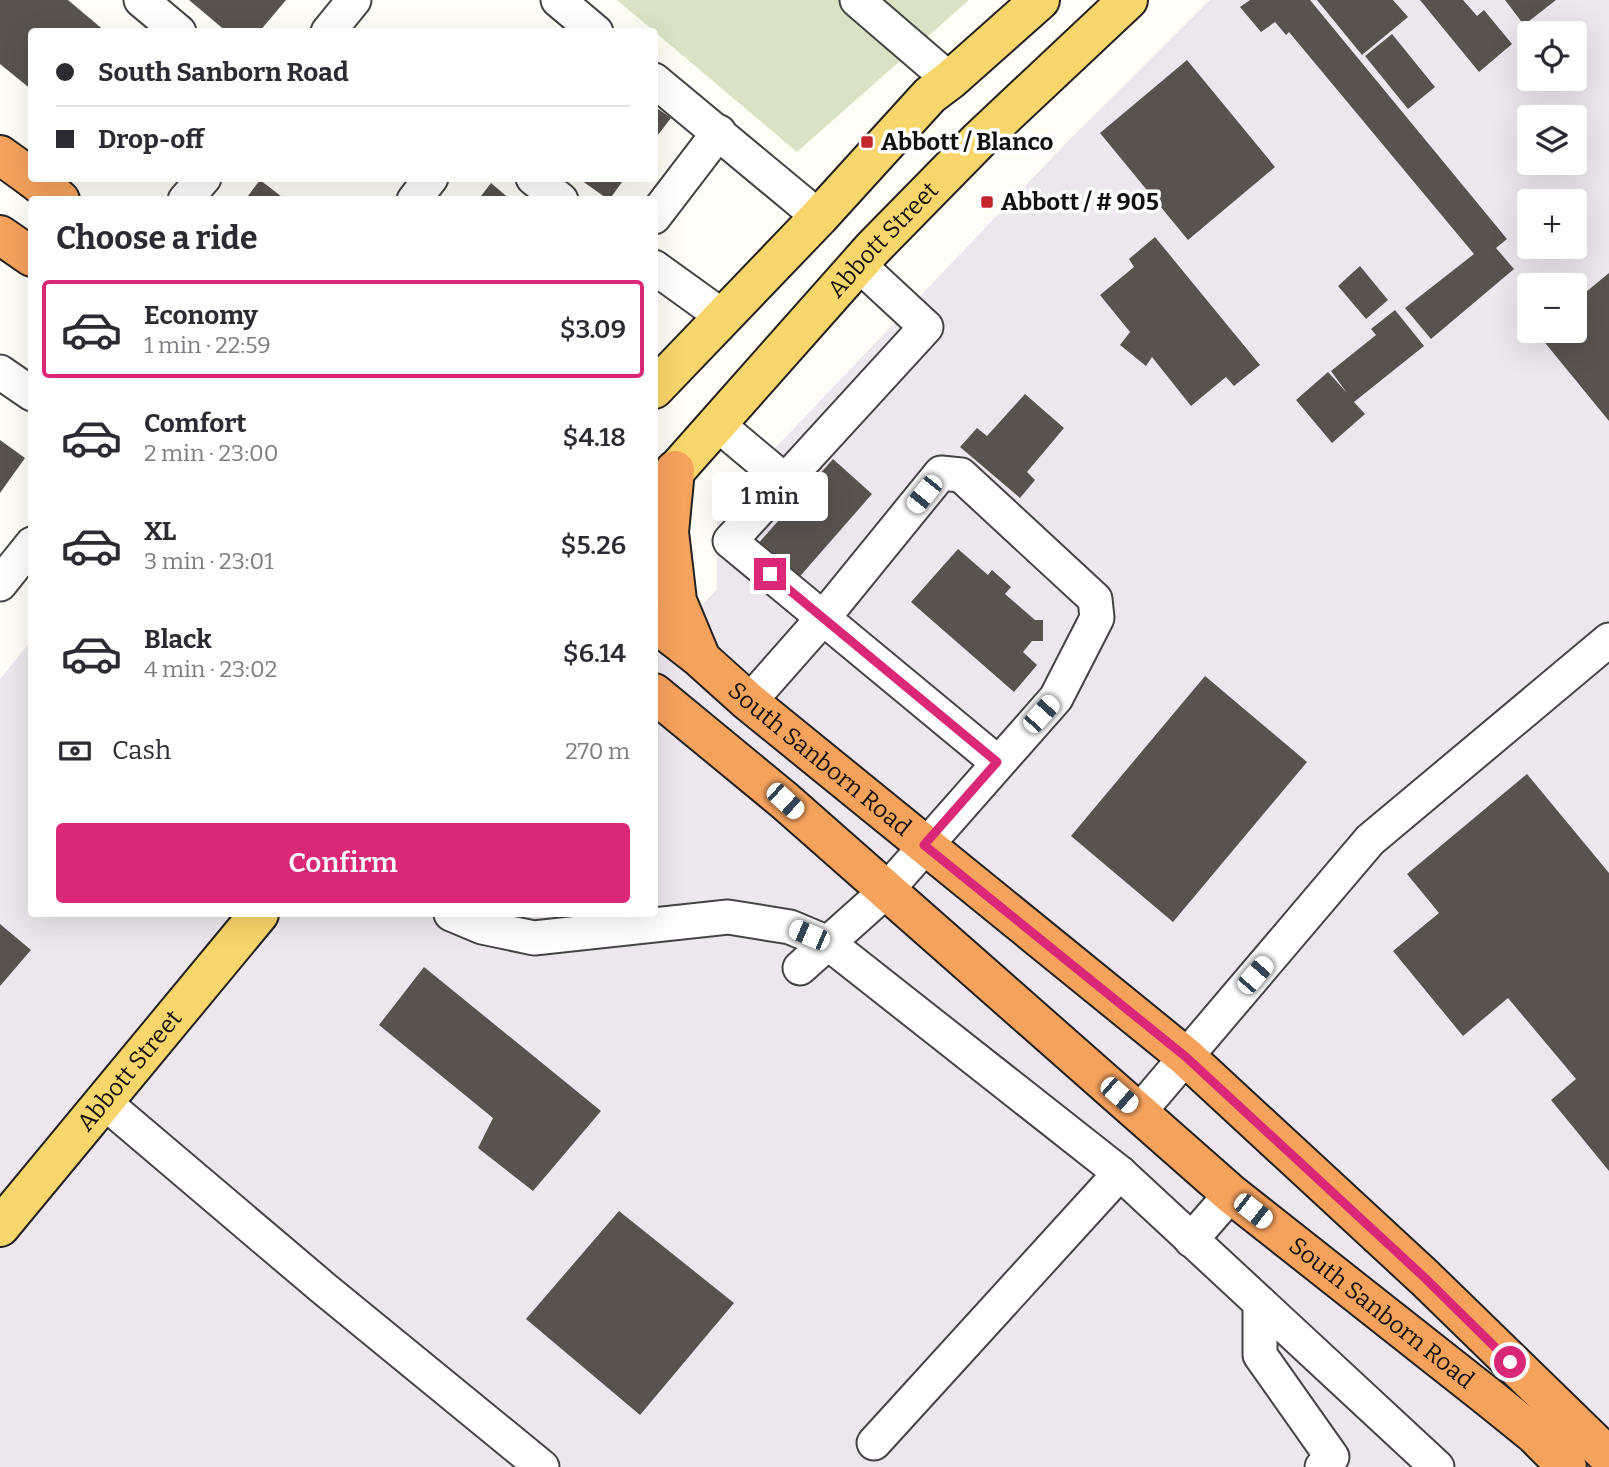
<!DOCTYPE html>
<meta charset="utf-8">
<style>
:root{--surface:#fff;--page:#f7f7f7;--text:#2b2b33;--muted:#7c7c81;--line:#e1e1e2;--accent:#db2777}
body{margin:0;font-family:Bitter,serif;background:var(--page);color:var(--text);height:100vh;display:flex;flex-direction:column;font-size:26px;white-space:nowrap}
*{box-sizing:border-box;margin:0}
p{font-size:23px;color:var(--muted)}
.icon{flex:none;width:38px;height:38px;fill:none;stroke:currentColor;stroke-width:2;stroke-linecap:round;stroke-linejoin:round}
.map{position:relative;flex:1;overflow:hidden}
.sheet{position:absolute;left:28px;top:196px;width:630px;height:721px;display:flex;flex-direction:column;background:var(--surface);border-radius:7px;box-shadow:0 7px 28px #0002}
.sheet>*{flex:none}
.guide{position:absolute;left:28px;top:28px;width:630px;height:154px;border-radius:7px;box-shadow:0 7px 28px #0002;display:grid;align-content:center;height:154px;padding:0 28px;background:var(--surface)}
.tools{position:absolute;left:1517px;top:21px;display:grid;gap:14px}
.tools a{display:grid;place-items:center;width:70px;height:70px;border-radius:7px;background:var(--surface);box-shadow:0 7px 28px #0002;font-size:35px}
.end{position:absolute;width:32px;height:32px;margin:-16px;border:9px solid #db2777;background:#fff;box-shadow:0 0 0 4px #fff}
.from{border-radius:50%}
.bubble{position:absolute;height:49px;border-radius:7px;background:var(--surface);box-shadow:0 7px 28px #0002;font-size:23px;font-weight:600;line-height:49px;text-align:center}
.car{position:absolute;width:21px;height:42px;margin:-21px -10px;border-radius:9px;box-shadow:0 0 5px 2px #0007;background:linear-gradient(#fff 24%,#345 0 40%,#fff 0 76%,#345 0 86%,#fff 0)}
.guide b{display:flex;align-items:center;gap:24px;height:66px;font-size:26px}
.guide b+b{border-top:2px solid var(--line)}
.guide i{width:18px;height:18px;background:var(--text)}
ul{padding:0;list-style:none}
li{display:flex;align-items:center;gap:21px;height:98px;margin:0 14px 10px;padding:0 14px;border:4px solid transparent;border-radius:7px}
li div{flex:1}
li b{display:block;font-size:26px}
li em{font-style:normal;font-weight:600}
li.selected{border-color:var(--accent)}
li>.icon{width:63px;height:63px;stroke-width:1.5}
h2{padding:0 28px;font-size:32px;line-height:84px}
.pay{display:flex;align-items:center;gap:18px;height:77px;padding:0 28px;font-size:26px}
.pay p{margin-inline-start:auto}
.action{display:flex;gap:14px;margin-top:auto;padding:14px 28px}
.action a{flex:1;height:80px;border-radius:7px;background:var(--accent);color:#fff;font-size:28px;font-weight:600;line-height:80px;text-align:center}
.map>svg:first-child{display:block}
.industrial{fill:#eee6ef;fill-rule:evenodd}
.cemetery{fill:#d9e3c4}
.building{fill:#5a524d}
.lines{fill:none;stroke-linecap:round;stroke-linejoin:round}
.minor-casing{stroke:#444;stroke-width:37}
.major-casing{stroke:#222;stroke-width:42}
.highway-casing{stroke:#222;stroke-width:42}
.minor{stroke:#fff;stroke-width:33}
.major{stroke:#f9d66b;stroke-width:38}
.highway{stroke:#f5a25d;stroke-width:38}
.route{stroke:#db2777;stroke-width:9}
.poi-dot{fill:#c4262e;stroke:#fff;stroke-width:2.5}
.labels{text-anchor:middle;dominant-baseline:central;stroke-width:7;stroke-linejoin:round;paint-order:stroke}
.poi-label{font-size:24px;font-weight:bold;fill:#111;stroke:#fff;text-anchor:start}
.street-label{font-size:24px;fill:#111;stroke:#fff}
</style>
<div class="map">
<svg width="1609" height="1467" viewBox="0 0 1609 1467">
<rect width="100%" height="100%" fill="#fffdf5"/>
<!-- industrial -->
<path class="industrial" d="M1210,0H1609V1467H0V679L31,641L32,914H654L655,655L717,589V509L1067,142ZM1530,33H1575V79H1530ZM1530,117H1575V163H1530ZM1530,201H1575V247H1530ZM1530,285H1575V331H1530Z"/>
<!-- cemetery -->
<path class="cemetery" d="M617,0H969L797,152Z"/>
<!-- building -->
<g class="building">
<path d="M0,0H68L106,32H32V90L0,64Z"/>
<path d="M189,0H286L259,32H227Z"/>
<path d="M1250,0H1310L1507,239L1496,248L1514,269L1431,339L1405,308L1474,254L1289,32L1286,35L1275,22L1261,32L1240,7Z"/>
<path d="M1317,0H1393L1408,17L1362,55Z"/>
<path d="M1420,0H1463L1477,16L1484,10L1512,44L1479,72Z"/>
<path d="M1505,0H1556L1524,25Z"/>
<path d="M1392,34L1435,87L1408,109L1365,56Z"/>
<path d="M1187,60L1275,167L1188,240L1100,133Z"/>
<path d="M654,106L671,118L654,140Z"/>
<path d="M578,178H625L609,200Z"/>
<path d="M260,180L286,200H245Z"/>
<path d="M491,183L511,200H478Z"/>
<path d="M1155,237L1260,365L1234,386L1226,377L1191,406L1152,357L1146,366L1120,345L1130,332L1100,295L1134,267L1129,259Z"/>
<path d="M1360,266L1388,300L1366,319L1338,286Z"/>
<path d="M1609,273V421L1537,333L1540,331H1575V301Z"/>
<path d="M1395,310L1424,346L1354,402L1365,414L1332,443L1296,400L1328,372L1347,393L1331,371L1376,335L1371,329Z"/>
<path d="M1025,394L1064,428L1027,472L1035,480L1020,498L960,447L977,428L987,436Z"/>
<path d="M0,440L25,458L0,493Z"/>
<path d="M833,459L872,494L795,582L756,546Z"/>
<path d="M958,549L988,575L992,570L1011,587L1005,594L1035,620H1043V641H1032L1023,652L1037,665L1014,692L911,602Z"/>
<path d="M1205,676L1307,762L1173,922L1071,836Z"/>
<path d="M1527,774L1609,873V1171L1551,1100L1576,1079L1508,998L1463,1036L1393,951L1439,913L1407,874Z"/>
<path d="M0,924L31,950L0,986Z"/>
<path d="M424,967L601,1111L533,1191L478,1148L493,1118L379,1025Z"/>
<path d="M619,1211L734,1303L640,1415L526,1319Z"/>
</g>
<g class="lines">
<!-- minor casing -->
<g class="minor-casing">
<g id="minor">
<path d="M141,0L179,32"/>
<path d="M558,0L596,32"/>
<path d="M857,0L950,80"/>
<path d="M328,32L354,0"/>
<path d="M654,80L819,217"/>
<path d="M533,178L561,200"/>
<path d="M185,200L204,178"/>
<path d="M414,200L431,178"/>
<path d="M654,217L719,132"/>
<path d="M858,264L926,327L730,541L997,762"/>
<path d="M654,267L722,316"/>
<path d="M0,372L32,394"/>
<path d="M716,423L785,481"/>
<path d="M0,584L32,544"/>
<path d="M749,702L823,618L941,473L961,475L1095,599L1097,618L1056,698L885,892L800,968"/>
<path d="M451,914L482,927L534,938L728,917L790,927L828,943L1120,1173L1437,1467"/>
<path d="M104,1102L322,1287L542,1467"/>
<path d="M1139,1112L1370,840L1609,640"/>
<path d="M1191,1240L1231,1194"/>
<path d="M1260,1303V1355L1332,1457L1322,1467"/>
<path d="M874,1443L1120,1173"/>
</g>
</g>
<!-- major casing -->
<g class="major-casing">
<g id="major">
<path d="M654,389L819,217L930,95L950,80L1040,0"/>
<path id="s1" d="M654,495L873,248L979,140L1128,0"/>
<path id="s2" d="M0,1227L259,914"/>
</g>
</g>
<!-- highway casing -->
<g class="highway-casing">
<g id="highway">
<path d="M0,155L32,178"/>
<path d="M32,178L60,200"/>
<path d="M0,235L32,257"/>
<path d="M675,470L669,532L677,601L700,656"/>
<path id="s3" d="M654,622L700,658L749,702L1186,1057L1425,1278L1609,1457"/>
<path id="s4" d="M654,693L785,801L1231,1194L1487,1396L1534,1434L1567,1467"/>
</g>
</g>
<!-- minor -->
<use href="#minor" class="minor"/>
<!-- major -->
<use href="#major" class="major"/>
<!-- highway -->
<use href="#highway" class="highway"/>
</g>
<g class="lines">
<!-- route -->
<path class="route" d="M770,574L997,762L924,845L1186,1057L1425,1278L1510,1362"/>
</g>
<!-- markers -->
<g class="poi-dot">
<rect x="860" y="135" width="14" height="14" rx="3.5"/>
<rect x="980" y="195" width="14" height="14" rx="3.5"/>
</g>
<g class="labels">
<!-- poi labels -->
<g class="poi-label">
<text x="881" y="142">Abbott / Blanco</text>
<text x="1001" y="202">Abbott / # 905</text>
</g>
<!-- street labels -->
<g class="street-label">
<text stroke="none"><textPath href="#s1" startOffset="343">Abbott Street</textPath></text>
<text stroke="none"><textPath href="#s3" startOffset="215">South Sanborn Road</textPath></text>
<text stroke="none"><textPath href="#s2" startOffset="203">Abbott Street</textPath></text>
<text stroke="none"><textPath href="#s4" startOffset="956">South Sanborn Road</textPath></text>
</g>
</g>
</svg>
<div class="tools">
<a><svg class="icon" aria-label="locate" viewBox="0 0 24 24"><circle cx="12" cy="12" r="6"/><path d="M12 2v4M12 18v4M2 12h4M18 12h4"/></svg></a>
<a><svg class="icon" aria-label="layers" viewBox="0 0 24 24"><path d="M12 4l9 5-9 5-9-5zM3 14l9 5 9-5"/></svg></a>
<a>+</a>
<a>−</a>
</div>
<i class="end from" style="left:1510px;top:1362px"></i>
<i class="end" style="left:770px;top:574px"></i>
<div class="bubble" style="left:712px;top:472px;width:116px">1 min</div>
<i class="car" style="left:924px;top:494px;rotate:219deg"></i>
<i class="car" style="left:1041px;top:714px;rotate:42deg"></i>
<i class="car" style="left:785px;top:801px;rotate:132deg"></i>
<i class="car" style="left:809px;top:935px;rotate:293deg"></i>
<i class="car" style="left:1255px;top:975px;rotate:41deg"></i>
<i class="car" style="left:1119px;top:1095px;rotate:131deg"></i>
<i class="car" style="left:1253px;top:1211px;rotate:128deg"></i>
<div class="guide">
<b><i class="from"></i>South Sanborn Road</b>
<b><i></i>Drop-off</b>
</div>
<section class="sheet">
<h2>Choose a ride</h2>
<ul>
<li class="selected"><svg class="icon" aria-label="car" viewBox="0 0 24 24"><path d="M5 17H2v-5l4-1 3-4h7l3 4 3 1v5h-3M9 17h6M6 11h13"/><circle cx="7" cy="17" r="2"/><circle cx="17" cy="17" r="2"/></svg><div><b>Economy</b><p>1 min · 22:59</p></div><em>$3.09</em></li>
<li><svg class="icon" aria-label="car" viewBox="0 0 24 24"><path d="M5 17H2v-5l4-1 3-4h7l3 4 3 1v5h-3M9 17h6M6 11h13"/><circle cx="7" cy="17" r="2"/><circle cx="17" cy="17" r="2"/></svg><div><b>Comfort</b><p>2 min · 23:00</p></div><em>$4.18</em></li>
<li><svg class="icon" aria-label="car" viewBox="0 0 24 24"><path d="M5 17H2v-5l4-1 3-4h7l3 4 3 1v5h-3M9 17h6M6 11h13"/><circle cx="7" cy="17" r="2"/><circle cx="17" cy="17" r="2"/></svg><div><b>XL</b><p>3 min · 23:01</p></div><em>$5.26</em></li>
<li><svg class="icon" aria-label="car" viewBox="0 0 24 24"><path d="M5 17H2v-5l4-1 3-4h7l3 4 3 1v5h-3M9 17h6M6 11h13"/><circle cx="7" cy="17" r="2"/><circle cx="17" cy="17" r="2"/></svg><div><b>Black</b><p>4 min · 23:02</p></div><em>$6.14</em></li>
</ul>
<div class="pay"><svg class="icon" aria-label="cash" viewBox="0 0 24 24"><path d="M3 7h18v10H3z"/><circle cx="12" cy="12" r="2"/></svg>Cash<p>270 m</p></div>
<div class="action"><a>Confirm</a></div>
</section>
</div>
